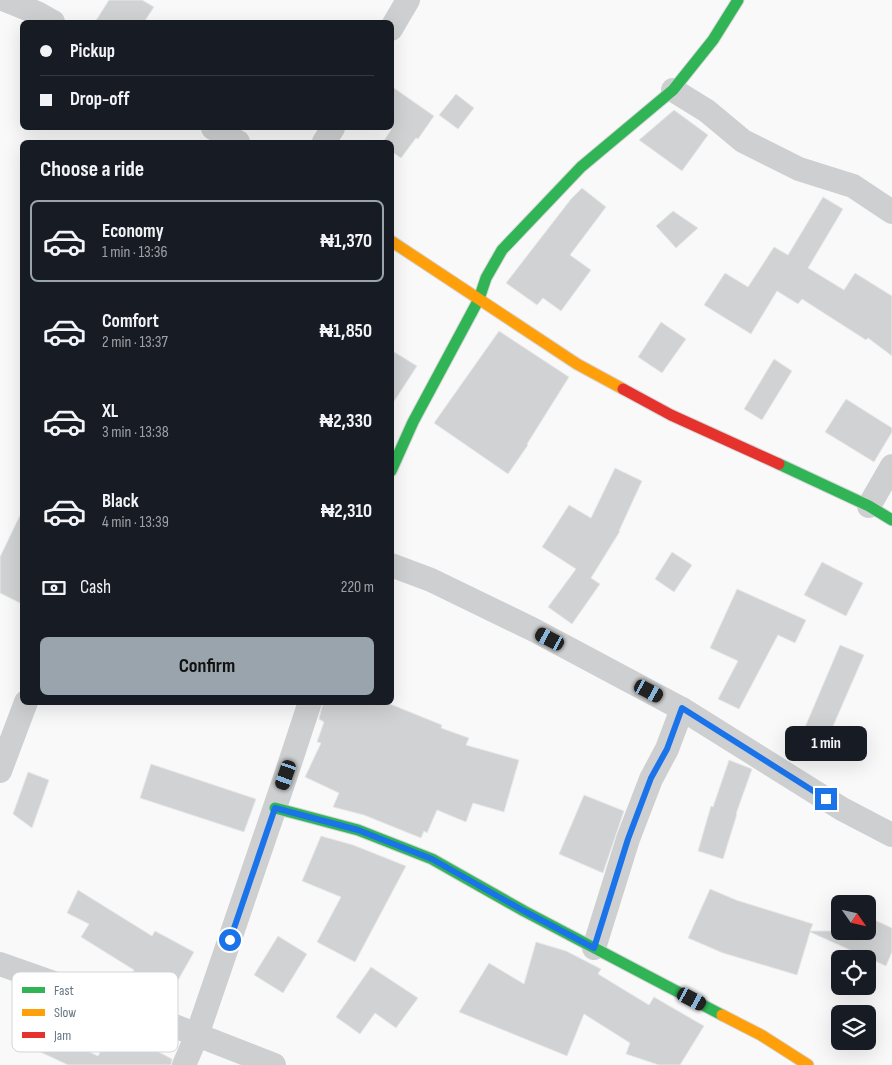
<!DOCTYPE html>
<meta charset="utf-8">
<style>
:root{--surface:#171b24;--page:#242831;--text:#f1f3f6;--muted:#9ea1a6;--line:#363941;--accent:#99a4ac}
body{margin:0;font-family:"Sofia Sans Condensed",sans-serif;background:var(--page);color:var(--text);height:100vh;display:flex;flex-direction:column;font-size:19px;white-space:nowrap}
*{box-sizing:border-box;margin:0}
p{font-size:16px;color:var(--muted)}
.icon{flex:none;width:28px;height:28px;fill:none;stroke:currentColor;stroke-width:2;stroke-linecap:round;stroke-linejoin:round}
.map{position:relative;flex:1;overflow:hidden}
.details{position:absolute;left:20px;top:140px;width:374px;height:565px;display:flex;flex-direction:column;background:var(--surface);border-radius:8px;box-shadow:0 5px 20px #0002}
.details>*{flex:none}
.banner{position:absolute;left:20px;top:20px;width:374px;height:110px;border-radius:8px;box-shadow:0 5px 20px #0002;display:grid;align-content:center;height:110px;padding:0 20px;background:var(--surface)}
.needle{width:32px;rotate:124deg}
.fabs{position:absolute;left:831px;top:895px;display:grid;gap:10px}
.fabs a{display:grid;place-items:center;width:45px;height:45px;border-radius:8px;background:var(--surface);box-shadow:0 5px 20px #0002;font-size:25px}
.end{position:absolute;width:22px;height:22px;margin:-11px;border:6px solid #1a73e8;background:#fff;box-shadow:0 0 0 2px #fff}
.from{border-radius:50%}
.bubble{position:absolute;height:35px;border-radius:8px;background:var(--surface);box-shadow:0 5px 20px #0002;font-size:16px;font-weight:700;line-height:35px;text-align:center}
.car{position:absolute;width:15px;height:30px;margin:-15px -8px;border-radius:6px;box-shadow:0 0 4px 1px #0007;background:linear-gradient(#222 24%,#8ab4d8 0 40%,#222 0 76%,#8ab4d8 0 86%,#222 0)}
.banner b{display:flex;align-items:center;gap:18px;height:48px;font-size:19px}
.banner b+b{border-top:1px solid var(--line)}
.banner i{width:12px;height:12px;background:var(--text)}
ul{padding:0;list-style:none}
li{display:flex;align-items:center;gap:15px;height:82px;margin:0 10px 8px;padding:0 10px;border:2px solid transparent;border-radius:8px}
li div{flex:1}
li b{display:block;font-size:19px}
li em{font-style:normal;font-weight:700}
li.current{border-color:var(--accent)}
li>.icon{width:45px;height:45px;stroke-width:1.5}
h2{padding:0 20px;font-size:22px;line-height:60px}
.pay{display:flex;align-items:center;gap:12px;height:55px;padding:0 20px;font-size:19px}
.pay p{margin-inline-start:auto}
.primary-button{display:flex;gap:10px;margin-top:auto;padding:10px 20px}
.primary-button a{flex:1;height:58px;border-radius:8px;background:var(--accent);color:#111;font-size:20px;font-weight:700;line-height:58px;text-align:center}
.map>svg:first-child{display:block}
.building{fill:#d0d2d3;stroke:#e8e8e8}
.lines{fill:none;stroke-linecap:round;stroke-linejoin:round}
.fast-casing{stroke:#d5d6d7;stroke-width:13}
.slow-casing{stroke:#d5d6d7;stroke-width:13}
.jam-casing{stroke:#d5d6d7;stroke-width:13}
.street{stroke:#cecfd0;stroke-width:24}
.fast{stroke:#30b455;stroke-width:11}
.slow{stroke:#ff9f0a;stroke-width:11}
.jam{stroke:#e5322d;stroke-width:11}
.route{stroke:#1a73e8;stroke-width:6}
.key{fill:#fff;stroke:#d1d6da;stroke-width:1}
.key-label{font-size:14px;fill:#657683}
</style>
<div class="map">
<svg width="892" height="1065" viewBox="0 0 892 1065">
<rect width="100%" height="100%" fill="#f9f9f9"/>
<!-- building -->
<g class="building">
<path d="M109,0H142L154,7L144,22H95Z"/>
<path d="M391,86L434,116L418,139L416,138L401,158L391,151V142H383L391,130Z"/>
<path d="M456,94L474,108L458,129L439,115Z"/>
<path d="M674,110L708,135L682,171L639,140Z"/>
<path d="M582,188L606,207L570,255L591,270L561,311L543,298L537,305L506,283L571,199Z"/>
<path d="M823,197L843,209L808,268L844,290L855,273L892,296V356L868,338L866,340L802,299L798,304L777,291L751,334L704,305L725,273L748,287L774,247L788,255Z"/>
<path d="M673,211L698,228L676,248L656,226Z"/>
<path d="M661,322L686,339L662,373L638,357Z"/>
<path d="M499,331L569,377L527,444L528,445L508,474L434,423Z"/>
<path d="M391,350L417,366L391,406Z"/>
<path d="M774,359L792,371L762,420L744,409Z"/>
<path d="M846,399L892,428V432L874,462L825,432Z"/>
<path d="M615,468L642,481L619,531H620L591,578L600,584L572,624L548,607L576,569L542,547L569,505L591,518Z"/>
<path d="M22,511V604L0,593V557Z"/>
<path d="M672,552L692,565L674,592L655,579Z"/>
<path d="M822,562L863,583L846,616L804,595Z"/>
<path d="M737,589L806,620L795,643L778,635L739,709L718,699L738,661L710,648Z"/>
<path d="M840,645L864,655L820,756L797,746Z"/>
<path d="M323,702H385L442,725L441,728L469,738L466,745L519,760L504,812L473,803L466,822L437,810L427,833L424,831L421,838L364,815L333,807L339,793L305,777L321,743L317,742L324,722L319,719Z"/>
<path d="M729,760L752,769L736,814H737L723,859L698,851L711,806L713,807Z"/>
<path d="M151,764L256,799L244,832L140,798Z"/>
<path d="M28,772L49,780L32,828L13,814Z"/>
<path d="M584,795L624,811L603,873L559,854Z"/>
<path d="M321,836L353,845L406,866L355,962L317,942L341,897L302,881Z"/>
<path d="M710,889L736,900L813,924L810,931H868V917L892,928V952L886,966L810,932L797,975L723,953L688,938Z"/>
<path d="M78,890L152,936L155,931L194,952L169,996L131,975L134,970L81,937L89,924L67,913Z"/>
<path d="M278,936L307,954L283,993L254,975Z"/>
<path d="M536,942L566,951L601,969L598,974L649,1005L654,997L704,1026L680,1065H659L626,1054L630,1043L584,1014L567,1056L459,1012L489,963L524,984Z"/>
<path d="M371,967L418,998L396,1028L375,1013L360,1034L336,1017Z"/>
<path d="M113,1028L172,1059L171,1065H68L36,1050L45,1031L98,1056Z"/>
</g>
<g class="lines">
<!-- fast casing -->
<g class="fast-casing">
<g id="fast">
<path d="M779,464L869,506L892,520"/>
<path d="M391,471L413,422L479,299L486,278L502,250L581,167L673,90L713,40L738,0"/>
<path d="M275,808L358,830L432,859L524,911L722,1015"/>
</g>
</g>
<!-- slow casing -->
<g class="slow-casing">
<g id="slow">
<path d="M391,241L577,364L623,389"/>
<path d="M722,1015L761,1035L808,1065"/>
</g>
</g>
<!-- jam casing -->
<g class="jam-casing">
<path id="jam" d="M623,389L671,415L779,464"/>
</g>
<!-- street -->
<g class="street">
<path d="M5,0L37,13L53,22"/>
<path d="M391,29L408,0"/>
<path d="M673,90L707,111L743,141L799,169L853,186L892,212"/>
<path d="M213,128L238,142"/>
<path d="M324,142L333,128"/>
<path d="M869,506L892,466"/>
<path d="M391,565L431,580L534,630L682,709L842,809L892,835"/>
<path d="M0,771L26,702"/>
<path d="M594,948L628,839L651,779L667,749L682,709"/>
<path d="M0,964L159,1020L274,1065"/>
<path d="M184,1065L197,1035L286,775L310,702"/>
</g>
<!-- fast -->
<use href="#fast" class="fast"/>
<!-- slow -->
<use href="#slow" class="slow"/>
<!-- jam -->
<use href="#jam" class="jam"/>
</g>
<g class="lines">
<!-- route -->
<path class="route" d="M230,940L275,808L358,830L432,859L524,911L594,948L628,839L651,778L667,749L682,708L826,799"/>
</g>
<!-- legend -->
<rect x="12" y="972" width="166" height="80" rx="8" class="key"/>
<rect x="22" y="987" width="23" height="6" fill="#30b455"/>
<rect x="22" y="1009" width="23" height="7" fill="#ff9f0a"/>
<rect x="22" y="1032" width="23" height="6" fill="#e5322d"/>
<g class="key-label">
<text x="54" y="995">Fast</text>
<text x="54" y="1017">Slow</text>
<text x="54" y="1040">Jam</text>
</g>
</svg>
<div class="fabs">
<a><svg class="needle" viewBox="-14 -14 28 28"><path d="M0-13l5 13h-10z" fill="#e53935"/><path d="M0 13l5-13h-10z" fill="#9ea1a6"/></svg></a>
<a><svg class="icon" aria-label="locate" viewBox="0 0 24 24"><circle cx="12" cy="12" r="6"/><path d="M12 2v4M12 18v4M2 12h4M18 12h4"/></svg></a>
<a><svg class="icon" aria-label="layers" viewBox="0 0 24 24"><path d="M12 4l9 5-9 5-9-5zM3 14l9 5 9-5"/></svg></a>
</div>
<i class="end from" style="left:230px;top:940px"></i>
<i class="end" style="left:826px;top:799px"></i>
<div class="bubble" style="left:785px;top:726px;width:82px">1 min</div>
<i class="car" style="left:550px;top:639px;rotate:298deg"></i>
<i class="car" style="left:649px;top:691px;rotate:118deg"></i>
<i class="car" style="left:286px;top:775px;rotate:199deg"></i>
<i class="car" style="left:692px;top:999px;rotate:118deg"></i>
<div class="banner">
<b><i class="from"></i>Pickup</b>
<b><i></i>Drop-off</b>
</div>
<section class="details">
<h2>Choose a ride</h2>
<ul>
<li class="current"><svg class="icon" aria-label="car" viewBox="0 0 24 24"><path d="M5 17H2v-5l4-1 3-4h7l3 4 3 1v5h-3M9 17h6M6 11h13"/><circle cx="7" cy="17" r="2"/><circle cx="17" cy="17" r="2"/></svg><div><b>Economy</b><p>1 min · 13:36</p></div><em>₦1,370</em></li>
<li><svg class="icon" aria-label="car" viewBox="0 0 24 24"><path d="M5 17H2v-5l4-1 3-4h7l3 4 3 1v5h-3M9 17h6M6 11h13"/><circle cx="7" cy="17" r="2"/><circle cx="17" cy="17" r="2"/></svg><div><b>Comfort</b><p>2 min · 13:37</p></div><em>₦1,850</em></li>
<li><svg class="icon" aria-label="car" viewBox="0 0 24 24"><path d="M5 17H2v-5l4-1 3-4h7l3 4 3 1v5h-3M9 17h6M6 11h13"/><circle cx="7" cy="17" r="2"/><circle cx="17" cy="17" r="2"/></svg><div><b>XL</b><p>3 min · 13:38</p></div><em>₦2,330</em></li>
<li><svg class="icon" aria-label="car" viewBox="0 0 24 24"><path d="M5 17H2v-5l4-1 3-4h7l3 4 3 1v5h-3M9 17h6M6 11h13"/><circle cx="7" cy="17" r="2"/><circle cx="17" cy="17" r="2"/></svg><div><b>Black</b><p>4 min · 13:39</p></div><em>₦2,310</em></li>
</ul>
<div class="pay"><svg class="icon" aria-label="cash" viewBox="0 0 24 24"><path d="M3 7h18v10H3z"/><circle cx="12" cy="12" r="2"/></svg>Cash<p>220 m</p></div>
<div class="primary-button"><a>Confirm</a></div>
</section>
</div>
